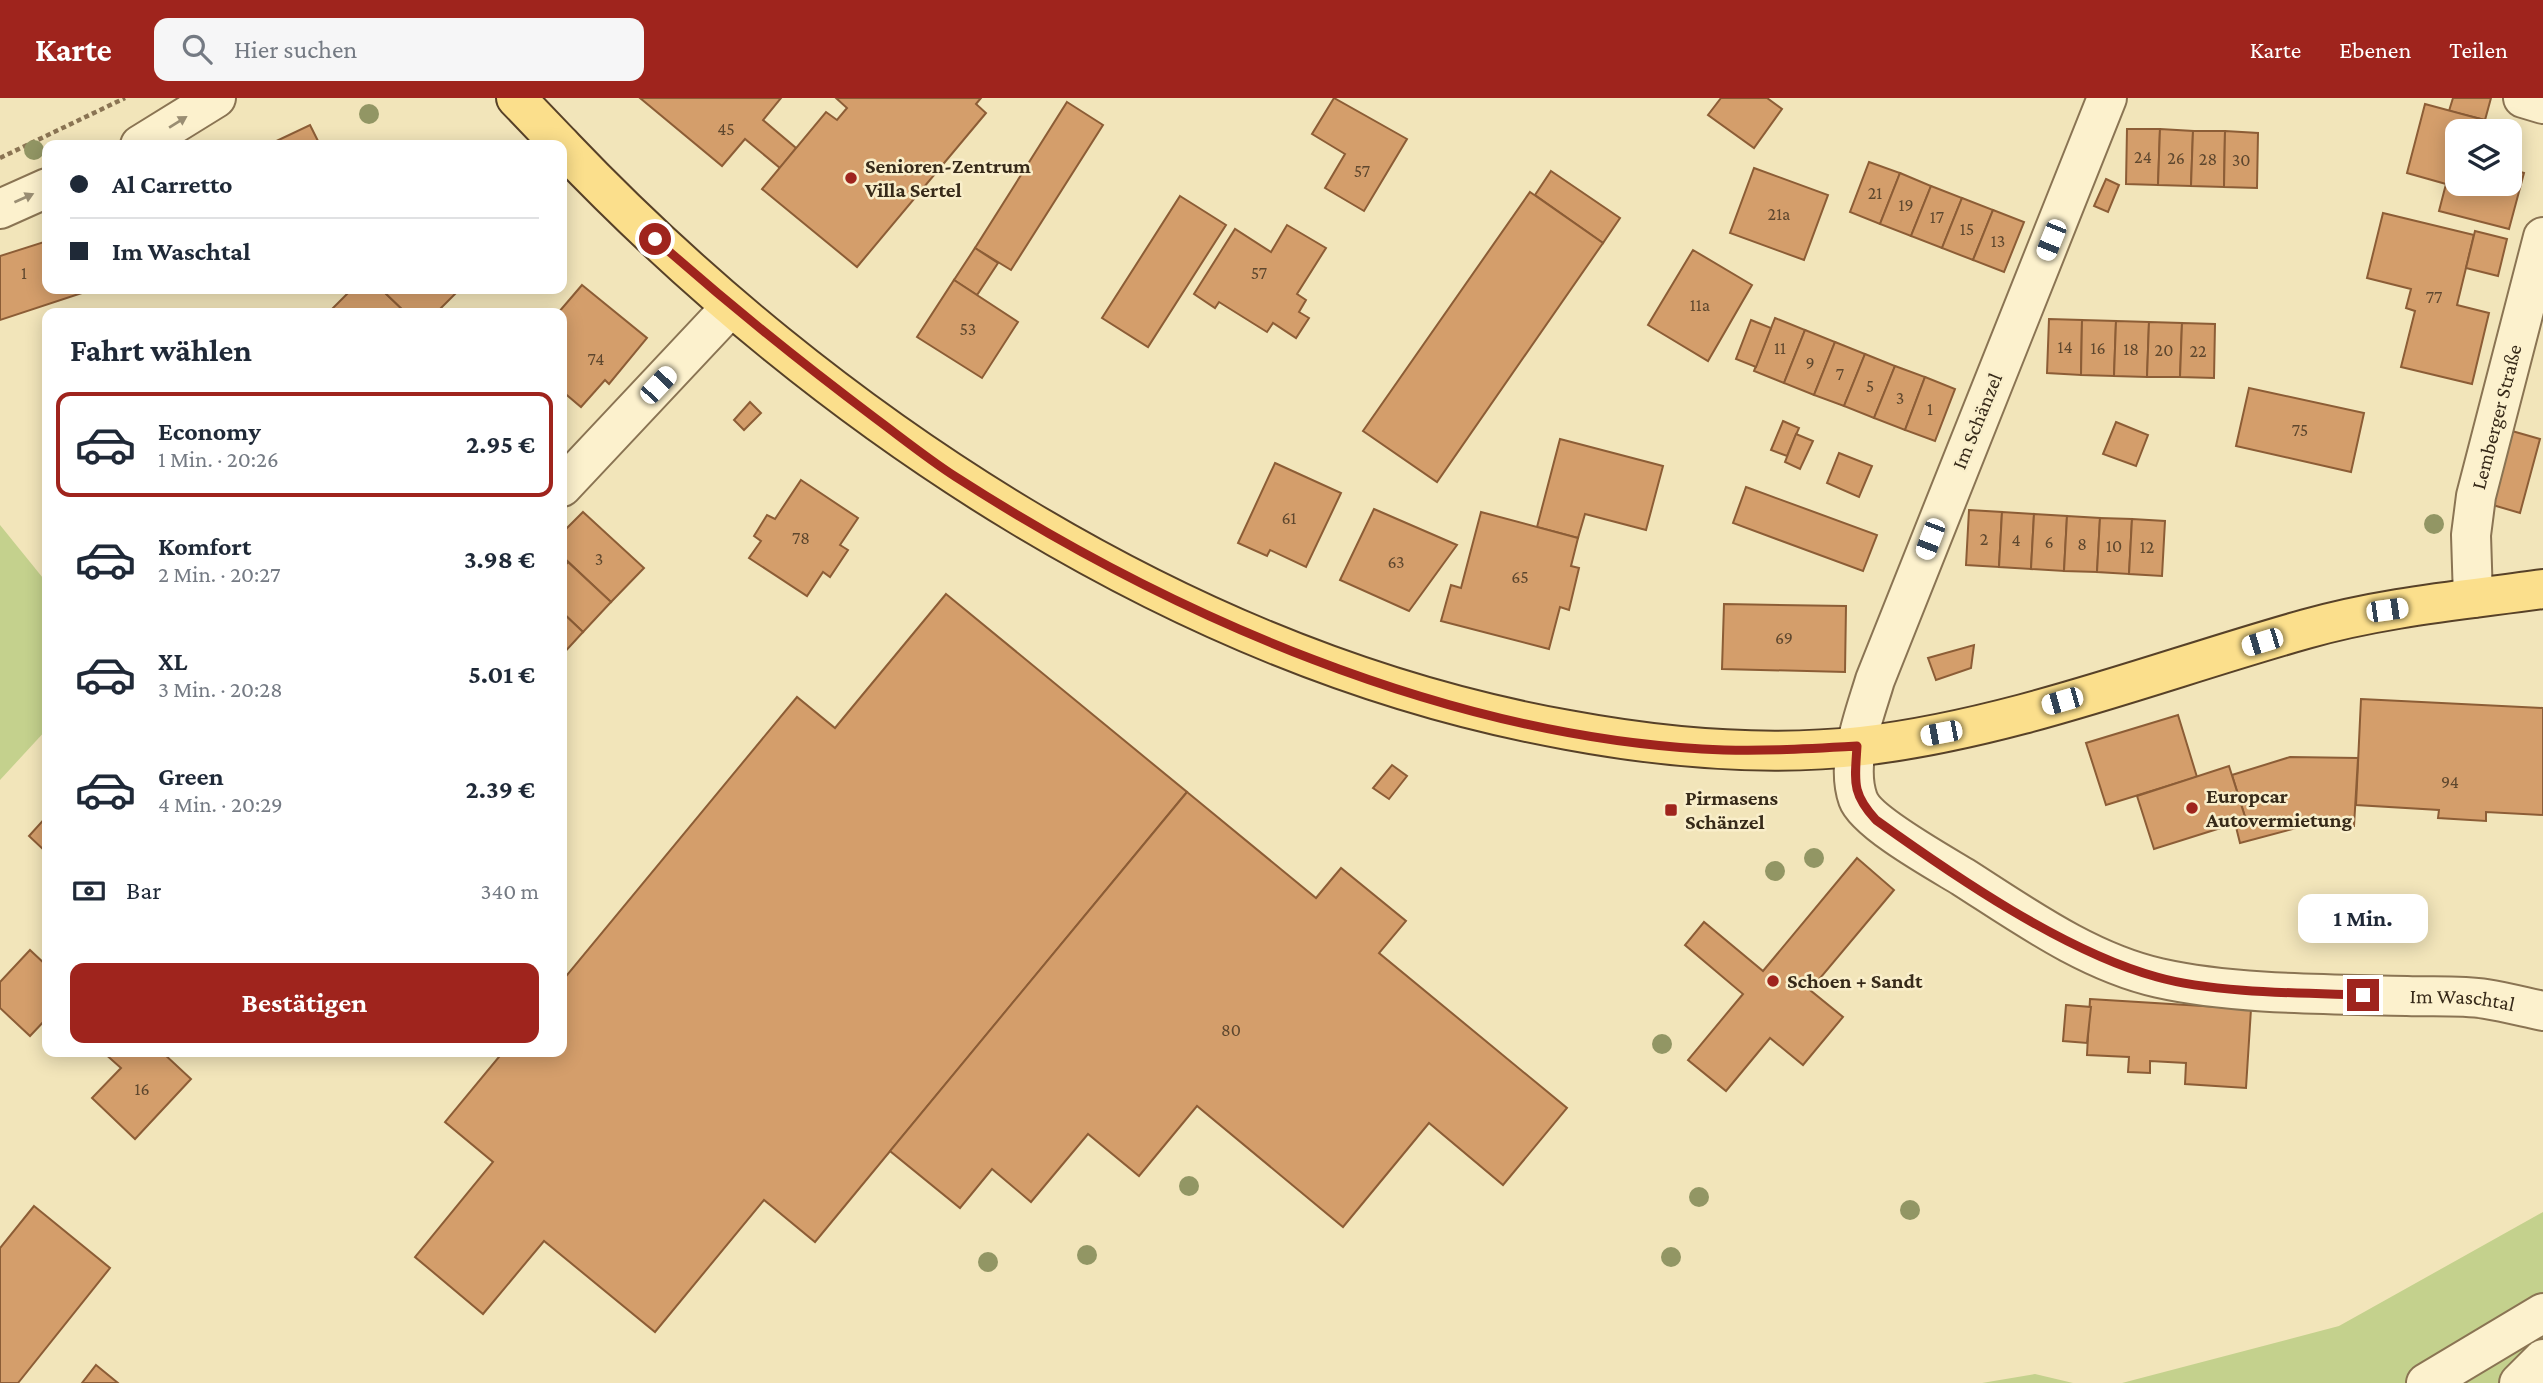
<!DOCTYPE html>
<html lang="de">
<meta charset="utf-8">
<style>
:root{--surface:#fff;--page:#f6f6f7;--text:#1f2937;--muted:#747a83;--line:#e0e1e3;--accent:#9f241d}
body{margin:0;font-family:"Crimson Pro",serif;background:var(--page);color:var(--text);height:100vh;display:flex;flex-direction:column;font-size:26px;white-space:nowrap}
*{box-sizing:border-box;margin:0}
p{font-size:23px;color:var(--muted)}
.icon{flex:none;width:38px;height:38px;fill:none;stroke:currentColor;stroke-width:2;stroke-linecap:round;stroke-linejoin:round}
.map{position:relative;flex:1;overflow:hidden}
.sheet{position:absolute;left:42px;top:210px;width:525px;height:749px;display:flex;flex-direction:column;background:var(--surface);border-radius:14px;box-shadow:0 4px 18px #0003}
.sheet>*{flex:none}
.banner{position:absolute;left:42px;top:42px;width:525px;height:154px;border-radius:14px;box-shadow:0 4px 18px #0003;display:grid;align-content:center;height:154px;padding:0 28px;background:var(--surface)}
.buttons{position:absolute;left:2445px;top:21px;display:grid;gap:14px}
.buttons a{display:grid;place-items:center;width:77px;height:77px;border-radius:14px;background:var(--surface);box-shadow:0 4px 18px #0003;font-size:35px}
.end{position:absolute;width:32px;height:32px;margin:-16px;border:9px solid #9f241d;background:#fff;box-shadow:0 0 0 4px #fff}
.from{border-radius:50%}
.bubble{position:absolute;height:49px;border-radius:14px;background:var(--surface);box-shadow:0 4px 18px #0003;font-size:23px;font-weight:700;line-height:49px;text-align:center}
.car{position:absolute;width:21px;height:42px;margin:-21px -10px;border-radius:9px;box-shadow:0 0 5px 2px #0007;background:linear-gradient(#fff 24%,#345 0 40%,#fff 0 76%,#345 0 86%,#fff 0)}
.banner b{display:flex;align-items:center;gap:24px;height:66px;font-size:26px}
.banner b+b{border-top:2px solid var(--line)}
.banner i{width:18px;height:18px;background:var(--text)}
ul{padding:0;list-style:none}
li{display:flex;align-items:center;gap:21px;height:105px;margin:0 14px 10px;padding:0 14px;border:4px solid transparent;border-radius:14px}
li div{flex:1}
li b{display:block;font-size:26px}
li em{font-style:normal;font-weight:700}
li.current{border-color:var(--accent)}
li>.icon{width:63px;height:63px;stroke-width:1.5}
h2{padding:0 28px;font-size:32px;line-height:84px}
.pay{display:flex;align-items:center;gap:18px;height:77px;padding:0 28px;font-size:26px}
.pay p{margin-inline-start:auto}
.button{display:flex;gap:14px;margin-top:auto;padding:14px 28px}
.button a{flex:1;height:80px;border-radius:14px;background:var(--accent);color:#fff;font-size:28px;font-weight:700;line-height:80px;text-align:center}
header{display:flex;align-items:center;gap:42px;box-sizing:border-box;height:98px;padding:0 35px;background:var(--accent);color:#fff}
header strong{font-size:33px}
nav{display:flex;gap:38px;margin-inline-start:auto;font-size:24px}
.search{width:490px;height:63px;background:var(--page);display:flex;align-items:center;gap:18px;box-sizing:border-box;padding:0 24px;border-radius:14px;color:var(--muted);font-size:26px}
.map>svg:first-child{display:block}
.green{fill:#c4d18d}
.building{fill:#d49e6b;stroke:#8c5d36;stroke-width:2}
.lines{fill:none;stroke-linecap:round;stroke-linejoin:round}
.minor-casing{stroke:#8a7453;stroke-width:42}
.major-casing{stroke:#574128;stroke-width:42}
.path{stroke:#8a7453;stroke-width:4.5;stroke-dasharray:5 3.5;stroke-linecap:butt}
.minor{stroke:#fcf1cd;stroke-width:38}
.major{stroke:#fbdf8c;stroke-width:38}
.tree{fill:#929664}
.oneway{fill:#9a8e73}
.route{stroke:#9f241d;stroke-width:9}
.poi-dot{fill:#9f241d;stroke:#f9eeca;stroke-width:2.5}
.labels{text-anchor:middle;dominant-baseline:central;stroke-width:5;stroke-linejoin:round;paint-order:stroke}
.number-label{font-size:18px;fill:#5e472e}
.poi-label{font-size:21px;font-weight:bold;fill:#372a19;stroke:#f9eeca;text-anchor:start}
.street-label{font-size:21px;fill:#372a19;stroke:#f9eeca}
</style>
<header>
<strong>Karte</strong>
<div class="search"><svg class="icon" aria-label="search" viewBox="0 0 24 24"><circle cx="10" cy="10" r="6"/><path d="M15 15l6 6"/></svg>Hier suchen</div>
<nav><a>Karte</a><a>Ebenen</a><a>Teilen</a></nav>
</header>
<div class="map">
<svg width="2543" height="1285" viewBox="0 0 2543 1285">
<rect width="100%" height="100%" fill="#f2e5ba"/>
<!-- green -->
<g class="green">
<path d="M0,427L47,485V631L0,682Z"/>
<path d="M2543,1114V1285H2122L2339,1228Z"/>
<path d="M2035,1276L2073,1285H1982Z"/>
</g>
<!-- building -->
<g class="building">
<path d="M640,0H781L763,22L796,50L780,70L745,41L722,68Z"/>
<path d="M836,0H981L976,6L986,15L857,169L762,91L826,14L837,22L847,10Z"/>
<path d="M1334,0L1407,41L1364,113L1325,90L1345,56L1312,36Z"/>
<path d="M1721,0H1767L1782,11L1754,50L1708,17Z"/>
<path d="M2453,0H2491L2485,22L2449,13Z"/>
<path d="M1067,4L1103,27L1011,172L975,150Z"/>
<path d="M2425,6L2514,30L2510,48V33H2457V86H2510V71L2524,75L2509,131L2439,113L2446,86L2407,75Z"/>
<path d="M310,27L320,47H268Z"/>
<path d="M2127,31H2160L2158,87L2126,86Z"/>
<path d="M2160,31L2193,33L2191,88L2158,87Z"/>
<path d="M2193,33H2225L2224,89L2191,88Z"/>
<path d="M2225,33L2258,35L2257,90L2224,89Z"/>
<path d="M1869,64L1900,75L1880,126L1850,114Z"/>
<path d="M1754,70L1828,97L1804,162L1730,135Z"/>
<path d="M1551,73L1620,120L1603,145L1535,97Z"/>
<path d="M1900,75L1931,88L1911,138L1880,126Z"/>
<path d="M2106,81L2119,87L2108,114L2094,108Z"/>
<path d="M1931,88L1962,100L1942,150L1911,138Z"/>
<path d="M1530,94L1603,145L1437,384L1363,333Z"/>
<path d="M1180,98L1226,127L1148,249L1102,220Z"/>
<path d="M1962,100L1993,112L1973,162L1942,150Z"/>
<path d="M1993,112L2024,124L2004,174L1973,162Z"/>
<path d="M2383,115L2474,137L2457,207L2489,215L2472,286L2401,269L2415,213L2406,210L2411,191L2367,180Z"/>
<path d="M1287,127L1326,150L1297,196L1306,202L1299,214L1309,220L1296,240L1273,225L1267,234L1219,204L1215,210L1194,196L1235,131L1271,154Z"/>
<path d="M2475,133L2507,141L2498,178L2466,170Z"/>
<path d="M47,143V191H94L0,222V158Z"/>
<path d="M975,150L998,165L977,197L954,182Z"/>
<path d="M1693,152L1752,187L1708,263L1648,227Z"/>
<path d="M954,182L1018,224L982,280L917,239Z"/>
<path d="M582,187L647,240L609,286L605,282L581,309L562,293V215H558Z"/>
<path d="M352,191H381L406,215H328Z"/>
<path d="M381,191H460L436,215H406Z"/>
<path d="M1775,220L1805,232L1784,285L1754,273Z"/>
<path d="M2049,221L2082,222L2081,277L2047,275Z"/>
<path d="M1751,222L1771,230L1756,269L1736,261Z"/>
<path d="M2082,222L2116,223L2114,278L2081,277Z"/>
<path d="M2116,223L2149,224L2147,279L2114,278Z"/>
<path d="M2149,224L2182,225L2180,279H2147Z"/>
<path d="M2182,225L2215,226L2214,280L2180,279Z"/>
<path d="M1805,232L1835,244L1814,297L1784,285Z"/>
<path d="M1835,244L1865,256L1844,308L1814,297Z"/>
<path d="M1865,256L1895,268L1874,320L1844,308Z"/>
<path d="M1895,268L1925,279L1905,332L1874,320Z"/>
<path d="M1925,279L1955,291L1935,343L1905,332Z"/>
<path d="M2249,290L2364,315L2351,374L2236,348Z"/>
<path d="M750,304L761,315L744,332L734,322Z"/>
<path d="M1783,323L1799,330L1787,358L1771,352Z"/>
<path d="M2116,324L2148,337L2136,368L2103,356Z"/>
<path d="M2512,333L2540,341L2520,415L2486,405Z"/>
<path d="M1796,336L1813,343L1800,371L1785,364Z"/>
<path d="M1560,341L1663,368L1646,432L1585,416L1578,440L1537,429Z"/>
<path d="M1839,355L1872,368L1859,399L1827,385Z"/>
<path d="M1275,365L1341,395L1306,469L1270,452L1267,458L1238,445Z"/>
<path d="M801,382L858,420L840,447L848,452L830,479L823,474L807,498L749,460L761,443L754,438L767,417L775,421Z"/>
<path d="M1746,389L1877,437L1863,473L1733,425Z"/>
<path d="M1374,411L1457,447L1409,513L1340,482Z"/>
<path d="M1969,412L2002,414L1999,469L1966,467Z"/>
<path d="M583,414L644,470L611,504L562,458V435Z"/>
<path d="M1481,414L1578,440L1571,468L1579,470L1569,512L1560,509L1549,551L1441,523L1451,487L1461,490Z"/>
<path d="M2002,414L2034,416L2031,471L1999,469Z"/>
<path d="M2034,416L2067,418L2064,473L2031,471Z"/>
<path d="M2067,418L2100,420L2097,474L2064,473Z"/>
<path d="M2100,420L2132,421L2129,476L2097,474Z"/>
<path d="M2132,421L2165,423L2162,478L2129,476Z"/>
<path d="M568,464L611,504L583,534L562,514V471Z"/>
<path d="M946,496L1187,694L815,1144L764,1102L655,1234L544,1143L483,1216L415,1159L493,1064L445,1024L503,954H562V883L797,599L835,630Z"/>
<path d="M1724,506L1846,508L1845,574L1722,571Z"/>
<path d="M562,514L583,534L562,557Z"/>
<path d="M1974,547L1971,570L1936,582L1928,560Z"/>
<path d="M2361,601L2543,610V717L2486,714V723L2438,720L2439,712L2356,707Z"/>
<path d="M2178,617L2197,679L2106,707L2086,645Z"/>
<path d="M2290,659L2358,660L2354,728L2300,729L2240,745L2235,725L2246,722L2232,677Z"/>
<path d="M1392,667L1407,678L1389,701L1373,690Z"/>
<path d="M2229,668L2246,722L2154,751L2137,698Z"/>
<path d="M1187,694L1316,800L1341,770L1406,823L1379,855L1567,1010L1503,1087L1429,1025L1343,1129L1197,1008L1139,1078L1088,1036L1031,1104L992,1071L960,1110L890,1053Z"/>
<path d="M47,718V755L29,738Z"/>
<path d="M1857,760L1894,792L1810,892L1843,919L1803,967L1770,940L1726,993L1688,962L1743,896L1685,847L1704,824L1763,873Z"/>
<path d="M30,852L47,868V920L30,938L0,910V884Z"/>
<path d="M2090,901L2251,911L2246,990L2185,986L2186,965L2150,963V975L2128,974L2129,959L2087,957Z"/>
<path d="M2066,907L2091,909L2087,945L2063,943Z"/>
<path d="M103,954H162L191,981L135,1041L92,1000L121,970Z"/>
<path d="M34,1108L110,1170L18,1285H0V1150Z"/>
<path d="M96,1267L118,1285H82Z"/>
</g>
<g class="lines">
<!-- minor casing -->
<g class="minor-casing">
<g id="minor">
<path id="s1" d="M2107,0L1875,582C1865,616 1845,664 1858,701C1866,724 1940,765 1963,779C2024,818 2088,864 2159,880C2235,897 2329,896 2407,898C2433,899 2461,897 2486,901C2505,904 2524,909 2543,913"/>
<path d="M2523,0L2543,6"/>
<path d="M140,47L216,0"/>
<path d="M0,111L47,90"/>
<path d="M562,389L731,209"/>
<path id="s2" d="M2473,500L2471,437L2476,398L2543,139"/>
<path d="M2426,1285L2543,1215"/>
<path d="M2519,1285L2543,1261"/>
</g>
</g>
<!-- major casing -->
<g class="major-casing">
<g id="major">
<path d="M516,0L561,47"/>
<path d="M562,48C826,325 1187,564 1568,632C1665,650 1764,659 1862,648C2014,630 2160,572 2306,531C2383,509 2464,502 2543,491"/>
</g>
</g>
<!-- path -->
<path class="path" d="M0,60L125,0"/>
<!-- minor -->
<use href="#minor" class="minor"/>
<!-- major -->
<use href="#major" class="major"/>
</g>
<!-- trees -->
<g class="tree">
<circle cx="369" cy="16" r="10"/>
<circle cx="34" cy="52" r="10"/>
<circle cx="2434" cy="426" r="10"/>
<circle cx="1814" cy="760" r="10"/>
<circle cx="1775" cy="773" r="10"/>
<circle cx="1662" cy="946" r="10"/>
<circle cx="1189" cy="1088" r="10"/>
<circle cx="1699" cy="1099" r="10"/>
<circle cx="1910" cy="1112" r="10"/>
<circle cx="1087" cy="1157" r="10"/>
<circle cx="1671" cy="1159" r="10"/>
<circle cx="988" cy="1164" r="10"/>
</g>
<!-- one-way arrows -->
<defs><path id="oneway-solid" d="M-6-.8H1V-3.2L6.5 0L1 3.2V.8H-6Z" transform="scale(1.75)"/></defs>
<g class="oneway">
<use href="#oneway-solid" transform="translate(178 24) rotate(-32)"/>
<use href="#oneway-solid" transform="translate(24 100) rotate(-24)"/>
</g>
<g class="lines">
<!-- route -->
<path class="route" d="M655,141C726,204 799,263 875,320C902,340 928,361 956,379C1172,518 1444,636 1702,651C1754,654 1806,651 1857,648C1855,683 1851,695 1876,722C1954,778 2065,854 2157,879C2213,895 2303,895 2363,897"/>
</g>
<!-- markers -->
<g class="poi-dot">
<circle cx="851" cy="80" r="7"/>
<circle cx="2192" cy="710" r="7"/>
<rect x="1664" y="705" width="14" height="14" rx="3.5"/>
<circle cx="1773" cy="883" r="7"/>
</g>
<g class="labels">
<!-- number labels -->
<g class="number-label">
<text x="726" y="31">45</text>
<text x="2143" y="59">24</text>
<text x="2176" y="60">26</text>
<text x="2208" y="61">28</text>
<text x="2241" y="62">30</text>
<text x="1362" y="73">57</text>
<text x="1875" y="95">21</text>
<text x="1906" y="107">19</text>
<text x="1779" y="116">21a</text>
<text x="1937" y="119">17</text>
<text x="1967" y="131">15</text>
<text x="1998" y="143">13</text>
<text x="24" y="175">1</text>
<text x="1259" y="175">57</text>
<text x="2434" y="199">77</text>
<text x="1700" y="207">11a</text>
<text x="968" y="231">53</text>
<text x="2065" y="249">14</text>
<text x="1780" y="250">11</text>
<text x="2098" y="250">16</text>
<text x="2131" y="251">18</text>
<text x="2164" y="252">20</text>
<text x="2198" y="253">22</text>
<text x="596" y="261">74</text>
<text x="1810" y="265">9</text>
<text x="1840" y="276">7</text>
<text x="1870" y="288">5</text>
<text x="1900" y="300">3</text>
<text x="1930" y="311">1</text>
<text x="2300" y="332">75</text>
<text x="1289" y="420">61</text>
<text x="801" y="440">78</text>
<text x="1984" y="441">2</text>
<text x="2016" y="442">4</text>
<text x="2049" y="444">6</text>
<text x="2082" y="446">8</text>
<text x="2114" y="448">10</text>
<text x="2147" y="449">12</text>
<text x="599" y="461">3</text>
<text x="1396" y="464">63</text>
<text x="1520" y="479">65</text>
<text x="1784" y="540">69</text>
<text x="2450" y="684">94</text>
<text x="1231" y="932">80</text>
<text x="142" y="991">16</text>
</g>
<!-- poi labels -->
<g class="poi-label">
<text x="865" y="68">Senioren-Zentrum<tspan x="865" dy="24">Villa Sertel</tspan></text>
<text x="2206" y="698">Europcar<tspan x="2206" dy="24">Autovermietung</tspan></text>
<text x="1685" y="700">Pirmasens<tspan x="1685" dy="24">Schänzel</tspan></text>
<text x="1787" y="883">Schoen + Sandt</text>
</g>
<!-- street labels -->
<g class="street-label">
<text stroke="none"><textPath href="#s2" startOffset="184">Lemberger Straße</textPath></text>
<text transform="translate(1977 323) rotate(-68)">Im Schänzel</text>
<text stroke="none"><textPath href="#s1" startOffset="1407">Im Waschtal</textPath></text>
</g>
</g>
</svg>
<div class="buttons">
<a><svg class="icon" aria-label="layers" viewBox="0 0 24 24"><path d="M12 4l9 5-9 5-9-5zM3 14l9 5 9-5"/></svg></a>
</div>
<i class="end from" style="left:655px;top:141px"></i>
<i class="end" style="left:2363px;top:897px"></i>
<div class="bubble" style="left:2298px;top:796px;width:130px">1 Min.</div>
<i class="car" style="left:2051px;top:142px;rotate:202deg"></i>
<i class="car" style="left:658px;top:287px;rotate:43deg"></i>
<i class="car" style="left:1930px;top:441px;rotate:201deg"></i>
<i class="car" style="left:2387px;top:512px;rotate:82deg"></i>
<i class="car" style="left:2262px;top:544px;rotate:253deg"></i>
<i class="car" style="left:2062px;top:603px;rotate:254deg"></i>
<i class="car" style="left:1941px;top:635px;rotate:259deg"></i>
<div class="banner">
<b><i class="from"></i>Al Carretto</b>
<b><i></i>Im Waschtal</b>
</div>
<section class="sheet">
<h2>Fahrt wählen</h2>
<ul>
<li class="current"><svg class="icon" aria-label="car" viewBox="0 0 24 24"><path d="M5 17H2v-5l4-1 3-4h7l3 4 3 1v5h-3M9 17h6M6 11h13"/><circle cx="7" cy="17" r="2"/><circle cx="17" cy="17" r="2"/></svg><div><b>Economy</b><p>1 Min. · 20:26</p></div><em>2.95 €</em></li>
<li><svg class="icon" aria-label="car" viewBox="0 0 24 24"><path d="M5 17H2v-5l4-1 3-4h7l3 4 3 1v5h-3M9 17h6M6 11h13"/><circle cx="7" cy="17" r="2"/><circle cx="17" cy="17" r="2"/></svg><div><b>Komfort</b><p>2 Min. · 20:27</p></div><em>3.98 €</em></li>
<li><svg class="icon" aria-label="car" viewBox="0 0 24 24"><path d="M5 17H2v-5l4-1 3-4h7l3 4 3 1v5h-3M9 17h6M6 11h13"/><circle cx="7" cy="17" r="2"/><circle cx="17" cy="17" r="2"/></svg><div><b>XL</b><p>3 Min. · 20:28</p></div><em>5.01 €</em></li>
<li><svg class="icon" aria-label="car" viewBox="0 0 24 24"><path d="M5 17H2v-5l4-1 3-4h7l3 4 3 1v5h-3M9 17h6M6 11h13"/><circle cx="7" cy="17" r="2"/><circle cx="17" cy="17" r="2"/></svg><div><b>Green</b><p>4 Min. · 20:29</p></div><em>2.39 €</em></li>
</ul>
<div class="pay"><svg class="icon" aria-label="cash" viewBox="0 0 24 24"><path d="M3 7h18v10H3z"/><circle cx="12" cy="12" r="2"/></svg>Bar<p>340 m</p></div>
<div class="button"><a>Bestätigen</a></div>
</section>
</div>
